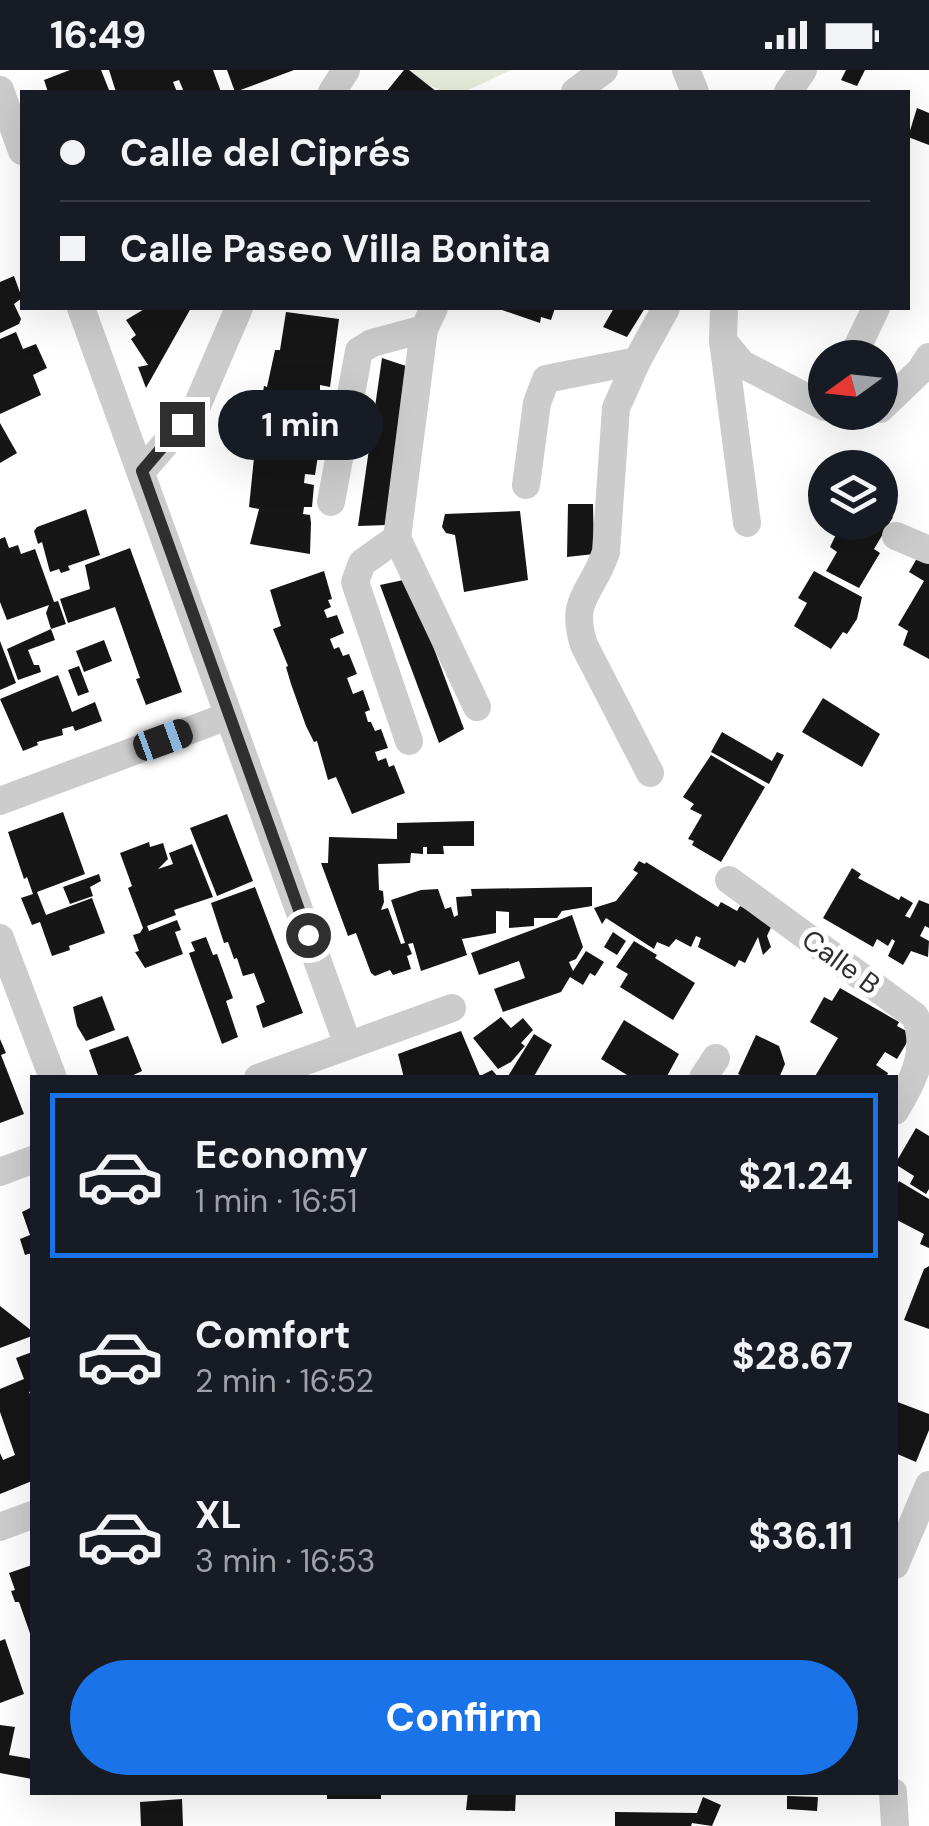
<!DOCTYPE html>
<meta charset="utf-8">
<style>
:root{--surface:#171b24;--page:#20242c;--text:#f1f3f6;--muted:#9ea1a6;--line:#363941;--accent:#1a73e8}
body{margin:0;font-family:"DM Sans",sans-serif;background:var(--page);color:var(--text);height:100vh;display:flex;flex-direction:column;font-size:38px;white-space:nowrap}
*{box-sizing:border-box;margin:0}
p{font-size:32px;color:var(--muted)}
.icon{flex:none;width:55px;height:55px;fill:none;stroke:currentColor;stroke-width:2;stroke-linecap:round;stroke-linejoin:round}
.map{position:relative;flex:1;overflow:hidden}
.drawer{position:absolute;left:30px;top:1005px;width:868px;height:720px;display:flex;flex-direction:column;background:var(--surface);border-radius:0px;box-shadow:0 10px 40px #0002}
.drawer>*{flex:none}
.guide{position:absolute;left:20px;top:20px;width:890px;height:220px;border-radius:0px;box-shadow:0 10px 40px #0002;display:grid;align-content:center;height:220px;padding:0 40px;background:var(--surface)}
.needle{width:65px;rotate:255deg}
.fabs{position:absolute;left:808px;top:270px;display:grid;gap:20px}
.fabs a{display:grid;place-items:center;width:90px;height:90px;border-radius:50%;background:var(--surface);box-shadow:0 10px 40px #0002;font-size:50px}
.end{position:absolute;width:45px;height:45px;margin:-22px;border:12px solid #2f2f2f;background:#fff;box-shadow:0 0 0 5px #fff}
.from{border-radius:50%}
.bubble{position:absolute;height:70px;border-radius:35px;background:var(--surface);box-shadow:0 10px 40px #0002;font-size:32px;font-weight:700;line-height:70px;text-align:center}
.car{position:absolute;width:30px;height:60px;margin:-30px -15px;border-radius:12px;box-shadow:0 0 8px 2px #0007;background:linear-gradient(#222 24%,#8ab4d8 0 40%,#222 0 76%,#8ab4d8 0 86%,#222 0)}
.guide b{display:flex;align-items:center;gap:35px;height:95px;font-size:38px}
.guide b+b{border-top:2px solid var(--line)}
.guide i{width:25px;height:25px;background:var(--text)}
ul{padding:18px 0 0;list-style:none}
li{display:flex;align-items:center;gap:30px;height:165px;margin:0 20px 15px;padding:0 20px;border:5px solid transparent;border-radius:0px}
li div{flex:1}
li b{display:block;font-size:38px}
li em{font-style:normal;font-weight:700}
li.active{border-color:var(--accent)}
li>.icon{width:90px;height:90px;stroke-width:1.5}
.cta{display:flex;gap:20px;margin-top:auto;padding:20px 40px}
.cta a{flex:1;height:115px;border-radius:60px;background:var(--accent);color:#fff;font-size:40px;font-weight:700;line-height:115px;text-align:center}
.status{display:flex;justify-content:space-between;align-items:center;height:70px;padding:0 50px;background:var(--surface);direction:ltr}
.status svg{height:28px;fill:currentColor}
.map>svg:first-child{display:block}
.green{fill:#e6eddc}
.building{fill:#161616}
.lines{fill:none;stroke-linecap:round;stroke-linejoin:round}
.minor{stroke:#ccc;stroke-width:28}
.route{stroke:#2f2f2f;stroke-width:12}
.labels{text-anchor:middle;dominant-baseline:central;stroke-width:10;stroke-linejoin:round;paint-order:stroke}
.street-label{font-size:28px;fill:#2f2f2f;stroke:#fff}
</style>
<div class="status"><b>16:49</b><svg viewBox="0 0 49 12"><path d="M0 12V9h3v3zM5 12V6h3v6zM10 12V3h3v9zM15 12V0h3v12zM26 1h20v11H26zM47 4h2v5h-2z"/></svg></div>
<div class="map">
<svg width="929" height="1756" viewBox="0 0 929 1756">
<rect width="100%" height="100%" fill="#fff"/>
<!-- green -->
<path class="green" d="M407,0H511C459,23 456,36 407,0Z"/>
<!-- building -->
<g class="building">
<path d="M70,0H101L109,20L48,22L44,10Z"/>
<path d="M109,0H213L221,22H184L179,10L173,12L177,22H116Z"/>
<path d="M227,0H294L235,22Z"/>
<path d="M404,0H409L437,22H386Z"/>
<path d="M846,0H865L857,16L841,10Z"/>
<path d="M917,38L929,43V75L908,67Z"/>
<path d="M14,206L22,228L14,234L21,249L19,254L0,263V212Z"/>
<path d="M146,238H191L146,318L138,297L148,295L131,269L136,265L126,250Z"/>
<path d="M496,238H555L551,250L541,247L540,253Z"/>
<path d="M614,238H645L627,267L603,257Z"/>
<path d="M286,242L339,249L330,317L320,315V334L327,335L322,358L313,357L312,364H315L314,371L320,372L315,405L305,404L304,413L314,415L312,437H304L303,444L310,445L311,453L310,484L250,474L259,439L249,437L257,358L264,316L267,317L275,280H280Z"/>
<path d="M16,262L23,279L36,274L47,298L33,305L41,325L0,344V269Z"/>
<path d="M382,288L409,297L387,455L358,456Z"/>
<path d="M0,353L17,383L0,393Z"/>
<path d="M568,434H593L594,484L567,487Z"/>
<path d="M86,439L100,485L68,496L70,500L61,503L59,499L50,502L42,472L38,474L34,461L37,457Z"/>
<path d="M880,440L893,447L874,479L880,483L859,518L826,501L837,482L830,477L842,452H880Z"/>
<path d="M520,441L528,510L464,522L455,465L446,463L442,457L445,444Z"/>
<path d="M5,467L9,478L18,475L21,484L35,479L54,532L58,531L66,554L51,559L46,543L49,535L7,550L0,532V469Z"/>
<path d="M130,478L182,622L146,635L136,609L140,608L115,537L68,553L60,529L90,519L85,495Z"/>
<path d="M920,483L929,488V589L903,575L908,561L898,555L924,511L909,502Z"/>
<path d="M324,501L332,529L328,530L331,537L324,540L327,548L337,545L344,563L330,569L334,579L339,577L343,586L349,584L357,604L347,608L353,624L363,620L370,640L365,642L368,652H371L375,661L381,659L388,678L375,682L378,691L386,688L389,697L394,695L405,723L352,744L336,707L328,710L317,671L314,672L306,656L291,614L286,597L288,596L273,559L281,556L270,520Z"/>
<path d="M814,501L862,527L857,549L847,564L843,562L831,579L794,556L807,533L798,528Z"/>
<path d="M408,509L464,659L439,673L380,515Z"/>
<path d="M51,559L55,570L28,580L34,595H39L41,602L18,610L7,579Z"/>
<path d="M104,570L112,591L84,602L76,581Z"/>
<path d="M0,571L16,613L0,620Z"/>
<path d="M79,596L89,622L78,626L68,600Z"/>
<path d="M58,605L72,642L95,632L102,651L75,661L73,656L62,659L63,665L37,672L38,675L23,681L0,629Z"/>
<path d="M823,628L880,664L862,697L802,662Z"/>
<path d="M722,662L772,691L777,682L784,685L769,714L711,682Z"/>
<path d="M711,685L765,717L721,792L692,775L694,771L688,769L702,745L690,739L694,734L683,727Z"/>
<path d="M63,742L85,804L37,822L46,845L92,828L105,863L69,876L70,880L52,886L40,852L32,855L21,828L33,824L27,807L24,809L8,762Z"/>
<path d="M227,744L253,811L217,826L190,758Z"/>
<path d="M474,751V776H443L444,784H427V777H423V784L411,783L410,793L378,794L379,820L383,821L384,832L381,840L388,838L401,874L405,873L391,830L421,820L438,819L445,839L451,837L454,847L458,845L456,827L472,826L471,819L592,817V836L562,841L557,848H534V856L509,858V842L496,841V863L462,869L460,863L467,885L421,901L413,873L408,874L412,884L407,886L411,899L393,905L390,900L375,906L371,903L356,863L348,866L321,793H328L329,767L397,769V753Z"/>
<path d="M149,772L150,777L163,773L168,789L158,799L173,794L169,783L192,774L213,827L174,840L176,845L147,856L149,861L177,850L181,860L175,862L183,884L145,898L135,882L139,881L133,865L140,863L143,858L128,818L132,816L120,783Z"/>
<path d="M639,791L645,794L646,792L718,837L721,832L737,841L740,836L773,853L767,866L771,877L763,885L758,867L745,893L739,890L735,897L698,877L701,868L696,866L691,877L676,869L669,877L657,872L654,879L606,848L602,854L594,838L616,831L638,803L633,800Z"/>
<path d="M852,798L861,804L858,808L899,830L901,826L913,833L905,846L910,848L919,830L929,834V858L925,856L920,866L929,871L928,887L911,881L903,895L888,886L895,871L892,869L888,876L877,869L873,877L823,848Z"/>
<path d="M99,804L101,811L90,817L93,826L70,834L63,817Z"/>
<path d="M255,817L303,943L263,958L256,936L265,932L254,903L243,906L237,888L234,889L228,872L224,873L211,833Z"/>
<path d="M572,845L583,877L576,889L569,892L573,901L586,881L604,892L595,906L590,903L583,915L570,907L561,922L503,942L494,919L525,908L519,891L479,905L471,883Z"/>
<path d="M613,862L626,871L617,885L604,877Z"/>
<path d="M206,867L213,885L217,884L233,928L226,931L238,967L222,974L189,883L195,881L191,872Z"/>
<path d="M634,871L657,885L655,888L695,913L673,950L620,917L628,904L616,897Z"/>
<path d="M840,918L899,952L897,956L912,964L897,989L885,982L876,995L888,1003L886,1008H814L838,968L810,952L824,927L832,931Z"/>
<path d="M102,926L115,960L86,971L77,956L73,937Z"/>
<path d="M501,947L511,958L523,948L533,960L521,973L525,976L511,992L498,999L473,968Z"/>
<path d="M624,950L679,984L666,1008H632L601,989Z"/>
<path d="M461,961L480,1006L492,1000L499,1008H404L398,984Z"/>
<path d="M534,964L552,975L533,1008H507Z"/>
<path d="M756,965L779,976L785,994L779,1008H746L738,1004Z"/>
<path d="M128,966L142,1001L127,1008H99L89,980Z"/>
<path d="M0,969L6,983L1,985L24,1044L0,1053Z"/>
<path d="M916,1058L929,1066V1119L926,1124L910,1114L914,1106L895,1094Z"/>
<path d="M899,1111L929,1129V1178L920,1174L924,1164L895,1149V1119Z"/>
<path d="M32,1137V1183L25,1185L20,1169L30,1165L22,1142Z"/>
<path d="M929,1196V1259L904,1250L924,1199Z"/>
<path d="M0,1236L32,1261V1266L0,1278Z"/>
<path d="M32,1282V1321L29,1322L32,1328V1411L0,1424V1383L3,1390L15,1385L0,1342V1319L24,1309L16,1288Z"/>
<path d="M895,1331L929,1344V1360L916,1392L895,1383Z"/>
<path d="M32,1495V1569L19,1532H15L11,1521L15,1520L9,1503Z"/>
<path d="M5,1569L24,1624L0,1633V1571Z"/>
<path d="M0,1655L15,1657L9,1685L32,1689V1709L0,1703Z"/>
<rect x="327" y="1722" width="54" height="7"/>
<path d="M468,1722H516L515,1741L466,1740Z"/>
<path d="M787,1726L818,1727L817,1741L787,1739Z"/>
<path d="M703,1727L721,1735L712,1756L692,1753L691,1756H615V1742L697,1743Z"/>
<path d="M182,1729L183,1756H141L140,1732Z"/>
</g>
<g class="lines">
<!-- minor -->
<g class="minor">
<path d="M686,0L695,22"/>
<path d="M0,20L22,81"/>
<path d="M332,22L346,0"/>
<path d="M575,22L604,0"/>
<path d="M788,22L803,0"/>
<path d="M81,238L348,975"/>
<path d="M434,238L424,259L397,468L477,637"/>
<path d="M724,238L723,271L747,453"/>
<path d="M723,271L742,294L825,337"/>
<path d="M852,288L876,238"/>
<path d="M637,291L616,338L606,482C592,524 569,528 584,575L650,703"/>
<path d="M880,339L920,301L929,287"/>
<path d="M142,401L196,338L239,238"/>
<path d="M526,415L537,333L546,309L637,291L666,238"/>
<path d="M331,432L359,281L372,273L424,259"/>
<path d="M896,466L929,480"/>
<path d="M397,468L362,493L355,512L409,671"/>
<path d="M0,731L228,646"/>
<path d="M729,810L915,946C929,980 914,1010 895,1041"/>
<path d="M0,868L53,1008"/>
<path d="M258,1008L452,938"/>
<path d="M703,1008L716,988"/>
<path d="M0,1102L32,1090"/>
<path d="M0,1457L32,1445"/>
<path d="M895,1495L929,1415"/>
<path d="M893,1722L895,1756"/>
</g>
</g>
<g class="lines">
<!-- route -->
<path class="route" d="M182,354L142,401L308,865"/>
</g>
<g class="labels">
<!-- street labels -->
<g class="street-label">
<text transform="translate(841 892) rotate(36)">Calle B</text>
</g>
</g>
</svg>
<div class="fabs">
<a><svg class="needle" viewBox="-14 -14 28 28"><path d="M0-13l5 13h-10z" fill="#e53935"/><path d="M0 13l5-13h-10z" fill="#9ea1a6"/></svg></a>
<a><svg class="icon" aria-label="layers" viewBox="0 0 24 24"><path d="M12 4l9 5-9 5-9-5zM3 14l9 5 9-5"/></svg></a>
</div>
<i class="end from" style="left:308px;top:865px"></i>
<i class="end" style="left:182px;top:354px"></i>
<div class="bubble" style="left:218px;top:320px;width:165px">1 min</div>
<i class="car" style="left:163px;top:670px;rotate:70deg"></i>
<div class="guide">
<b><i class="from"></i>Calle del Ciprés</b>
<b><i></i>Calle Paseo Villa Bonita</b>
</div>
<section class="drawer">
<ul>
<li class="active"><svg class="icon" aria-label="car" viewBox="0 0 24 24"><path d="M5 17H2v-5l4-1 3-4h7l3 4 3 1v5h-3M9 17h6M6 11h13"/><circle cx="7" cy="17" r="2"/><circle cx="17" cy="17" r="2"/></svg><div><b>Economy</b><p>1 min · 16:51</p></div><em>$21.24</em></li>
<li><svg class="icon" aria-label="car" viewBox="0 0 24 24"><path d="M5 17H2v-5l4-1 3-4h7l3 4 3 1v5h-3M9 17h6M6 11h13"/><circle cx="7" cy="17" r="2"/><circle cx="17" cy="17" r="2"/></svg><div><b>Comfort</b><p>2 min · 16:52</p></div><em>$28.67</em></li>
<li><svg class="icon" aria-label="car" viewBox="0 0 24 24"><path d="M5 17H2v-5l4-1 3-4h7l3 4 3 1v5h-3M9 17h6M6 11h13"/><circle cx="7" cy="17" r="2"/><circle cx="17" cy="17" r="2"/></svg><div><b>XL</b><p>3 min · 16:53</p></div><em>$36.11</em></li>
</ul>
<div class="cta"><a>Confirm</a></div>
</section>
</div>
